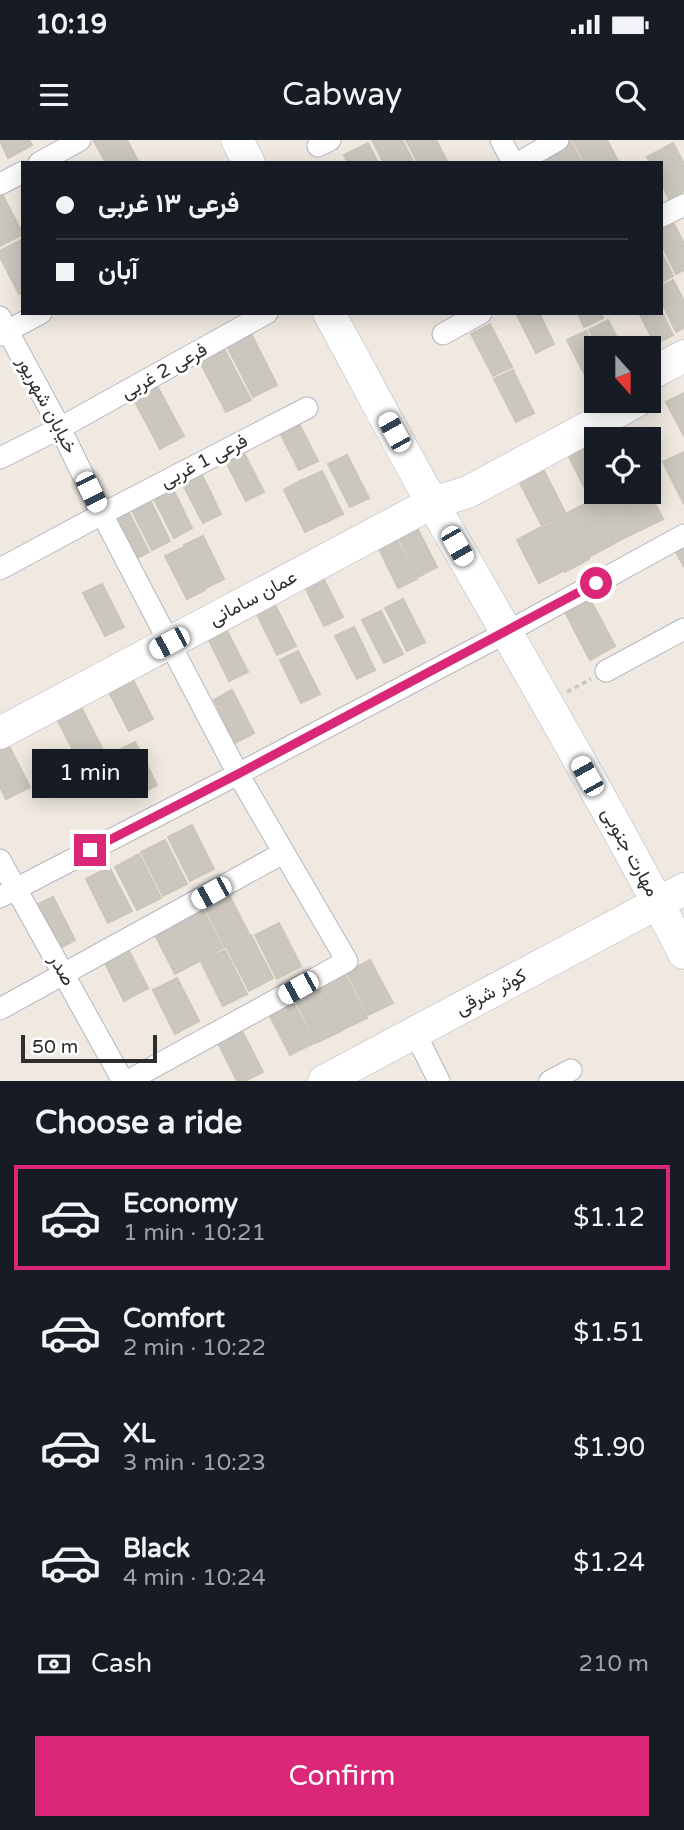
<!DOCTYPE html>
<meta charset="utf-8">
<style>
:root{--surface:#171b24;--page:#20242c;--text:#f1f3f6;--muted:#9ea1a6;--line:#363941;--accent:#db2777}
body{margin:0;font-family:"Varela Round",Vazirmatn,sans-serif;background:var(--page);color:var(--text);height:100vh;display:flex;flex-direction:column;font-size:26px;white-space:nowrap}
*{box-sizing:border-box;margin:0}
p{font-size:23px;color:var(--muted)}
.icon{flex:none;width:38px;height:38px;fill:none;stroke:currentColor;stroke-width:2;stroke-linecap:round;stroke-linejoin:round}
.map{position:relative;height:941px;overflow:hidden}
.drawer{display:flex;flex-direction:column;background:var(--surface);flex:1}
.drawer>*{flex:none}
.top-card{position:absolute;left:21px;top:21px;width:642px;height:154px;border-radius:0px;box-shadow:0 4px 18px #0003;display:grid;align-content:center;height:154px;padding:0 35px;background:var(--surface)}
.needle{width:46px;rotate:159deg}
.fabs{position:absolute;left:584px;top:196px;display:grid;gap:14px}
.fabs a{display:grid;place-items:center;width:77px;height:77px;border-radius:0px;background:var(--surface);box-shadow:0 4px 18px #0003;font-size:35px}
.scale{position:absolute;left:21px;bottom:18px;width:136px;box-sizing:border-box;padding-left:7px;border:4px solid #2e2e2e;border-top:0;font-size:19px;line-height:24px;white-space:nowrap;color:#2e2e2e;-webkit-text-stroke:5px #fff;paint-order:stroke}
.end{position:absolute;width:32px;height:32px;margin:-16px;border:9px solid #db2777;background:#fff;box-shadow:0 0 0 4px #fff}
.from{border-radius:50%}
.bubble{position:absolute;height:49px;border-radius:0px;background:var(--surface);box-shadow:0 4px 18px #0003;font-size:23px;font-weight:600;line-height:49px;text-align:center}
.car{position:absolute;width:21px;height:42px;margin:-21px -10px;border-radius:9px;box-shadow:0 0 5px 2px #0007;background:linear-gradient(#fff 24%,#345 0 40%,#fff 0 76%,#345 0 86%,#fff 0)}
.top-card b{display:flex;align-items:center;gap:24px;height:66px;font-size:26px}
.top-card b+b{border-top:2px solid var(--line)}
.top-card i{width:18px;height:18px;background:var(--text)}
ul{padding:0;list-style:none}
li{display:flex;align-items:center;gap:21px;height:105px;margin:0 14px 10px;padding:0 21px;border:4px solid transparent;border-radius:0px}
li div{flex:1}
li b{display:block;font-size:26px}
li em{font-style:normal;font-weight:600}
li.on{border-color:var(--accent)}
li>.icon{width:63px;height:63px;stroke-width:1.5}
h2{padding:0 35px;font-size:32px;line-height:84px}
.pay{display:flex;align-items:center;gap:18px;height:77px;padding:0 35px;font-size:26px}
.pay p{margin-inline-start:auto}
.primary-button{display:flex;gap:14px;margin-top:auto;padding:14px 35px}
.primary-button a{flex:1;height:80px;border-radius:0px;background:var(--accent);color:#fff;font-size:28px;font-weight:600;line-height:80px;text-align:center}
.status{display:flex;justify-content:space-between;align-items:center;height:49px;padding:0 35px;background:var(--surface);direction:ltr}
.status svg{height:19px;fill:currentColor}
header{display:flex;justify-content:space-between;align-items:center;height:91px;padding:0 35px;background:var(--surface);font-size:32px;font-weight:600}
.map>svg:first-child{display:block}
.building{fill:#cbc7bf;stroke:#cbc5ba;stroke-width:2}
.lines{fill:none;stroke-linecap:round;stroke-linejoin:round}
.street-casing{stroke:#b4b7c1;stroke-width:23}
.secondary-casing{stroke:#b4b7c1;stroke-width:33}
.path{stroke:#c9c9c9;stroke-width:3.5;stroke-dasharray:5 3.5;stroke-linecap:butt}
.street{stroke:#fff;stroke-width:21}
.secondary{stroke:#fff;stroke-width:32}
.route{stroke:#db2777;stroke-width:9}
.labels{text-anchor:middle;dominant-baseline:central;stroke-width:6;stroke-linejoin:round;paint-order:stroke}
.street-label{font-size:19px;fill:#2e2e2e;stroke:#fff}
</style>
<div class="status"><b>10:19</b><svg viewBox="0 0 49 12"><path d="M0 12V9h3v3zM5 12V6h3v6zM10 12V3h3v9zM15 12V0h3v12zM26 1h20v11H26zM47 4h2v5h-2z"/></svg></div>
<header><svg class="icon" aria-label="menu" viewBox="0 0 24 24"><path d="M4 6h16M4 12h16M4 18h16"/></svg>Cabway<svg class="icon" aria-label="search" viewBox="0 0 24 24"><circle cx="10" cy="10" r="6"/><path d="M15 15l6 6"/></svg></header>
<div class="map">
<svg width="684" height="941" viewBox="0 0 684 941">
<rect width="100%" height="100%" fill="#efe9e1"/>
<!-- building -->
<g class="building">
<path d="M0,0H29L32,5L8,18Z"/>
<path d="M96,0H127L139,23H106L94,1Z"/>
<path d="M372,0H402L414,23H384Z"/>
<path d="M406,0H436L448,23H418Z"/>
<path d="M570,0L582,23H548L544,14Z"/>
<path d="M573,0H607L619,23H585Z"/>
<path d="M368,3L378,23H348L344,15Z"/>
<path d="M673,3L684,24V51L669,59L662,44V23H650L647,17Z"/>
<path d="M1,52L23,94L0,106V53Z"/>
<path d="M673,82L684,104V130L676,134L662,105V88Z"/>
<path d="M23,99V152L19,154L0,117V111Z"/>
<path d="M662,114L673,136L662,142Z"/>
<path d="M673,140L684,161V188L676,192L662,163V146Z"/>
<path d="M662,172L673,195L655,204L639,173Z"/>
<path d="M516,173H539L554,204L536,213Z"/>
<path d="M578,173H601L603,178L584,187Z"/>
<path d="M608,180L622,208H599L589,190Z"/>
<path d="M490,184L512,227L493,236L471,194Z"/>
<path d="M249,190L277,245L253,257L225,202Z"/>
<path d="M586,191L597,212V239L589,243L567,200Z"/>
<path d="M222,205L251,260L226,272L198,218Z"/>
<path d="M513,230L534,273L516,282L494,239Z"/>
<path d="M155,242L184,296L160,309L131,254Z"/>
<path d="M684,253V296L666,262Z"/>
<path d="M296,278L318,321L299,330L277,287Z"/>
<path d="M593,304L597,311V352H607L591,360L569,317Z"/>
<path d="M242,309L264,352L246,361L224,318Z"/>
<path d="M684,312V364L663,322Z"/>
<path d="M347,315L369,358L350,367L328,324Z"/>
<path d="M200,331L221,374L203,383L181,341Z"/>
<path d="M322,331L343,374L325,383L303,340Z"/>
<path d="M544,331L566,374L542,386L520,343Z"/>
<path d="M302,340L324,383L305,392L284,350Z"/>
<path d="M171,345L192,388L174,398L152,355Z"/>
<path d="M608,352H618L638,391L614,403L592,360Z"/>
<path d="M619,352H649L663,379L639,391Z"/>
<path d="M149,358L170,401L152,410L130,367Z"/>
<path d="M591,361L613,404L589,417L567,373Z"/>
<path d="M127,369L149,412L131,421L102,374Z"/>
<path d="M567,376L589,419L565,432L543,388Z"/>
<path d="M415,384L437,427L418,437L397,394Z"/>
<path d="M541,387L563,431L539,443L517,400Z"/>
<path d="M203,396L224,439L206,448L184,405Z"/>
<path d="M395,396L417,439L398,448L377,405Z"/>
<path d="M684,406V427L675,410Z"/>
<path d="M184,407L205,450L187,459L165,416Z"/>
<path d="M321,434L343,477L324,486L303,443Z"/>
<path d="M102,444L124,487L105,496L83,453Z"/>
<path d="M403,459L425,502L407,511L385,468Z"/>
<path d="M590,459L615,506L590,520L565,472Z"/>
<path d="M274,463L296,506L277,515L256,472Z"/>
<path d="M381,471L403,514L384,523L362,480Z"/>
<path d="M354,487L375,530L357,539L335,496Z"/>
<path d="M226,489L248,532L229,541L208,498Z"/>
<path d="M298,511L320,554L301,563L280,520Z"/>
<path d="M131,536L153,579L129,591L107,548Z"/>
<path d="M232,550L254,593L235,603L214,560Z"/>
<path d="M80,565L102,608L78,620L56,577Z"/>
<path d="M135,602L157,645L133,657L111,614Z"/>
<path d="M8,604L30,647L6,659L0,647V608Z"/>
<path d="M192,685L214,729L190,741L168,697Z"/>
<path d="M165,700L187,744L163,756L141,712Z"/>
<path d="M139,714L161,758L137,770L115,727Z"/>
<path d="M109,727L132,771L108,783L86,739Z"/>
<path d="M227,751L249,794L225,807L203,763Z"/>
<path d="M53,757L75,800L51,813L28,769Z"/>
<path d="M201,765L223,808L199,821L177,777Z"/>
<path d="M177,778L199,821L175,834L153,791Z"/>
<path d="M279,783L301,826L277,839L255,795Z"/>
<path d="M251,795L273,838L249,851L227,808Z"/>
<path d="M126,805L148,848L124,861L102,817Z"/>
<path d="M225,810L247,854L223,866L201,822Z"/>
<path d="M370,820L393,863L368,875L347,832Z"/>
<path d="M345,834L367,878L342,890L320,847Z"/>
<path d="M177,838L199,881L175,894L153,850Z"/>
<path d="M318,847L341,891L316,903L295,859Z"/>
<path d="M292,860L314,903L290,915L268,872Z"/>
<path d="M241,889L263,932L245,941H237L217,901Z"/>
</g>
<g class="lines">
<!-- street casing -->
<g class="street-casing">
<g id="street">
<path d="M501,0L513,23"/>
<path d="M318,6L330,0"/>
<path d="M39,23L80,0"/>
<path d="M518,23L558,0"/>
<path d="M0,44L23,32"/>
<path d="M662,76L684,65"/>
<path d="M0,177L60,288L102,374L238,634L347,821L128,941"/>
<path d="M443,194L481,173"/>
<path d="M0,195L41,173"/>
<path d="M0,318L60,288L267,173"/>
<path d="M0,429L102,374L307,268"/>
<path d="M606,531L684,489"/>
<path d="M0,720L123,941"/>
<path d="M0,757L238,634L507,492L684,395"/>
<path d="M0,869L283,713"/>
<path d="M415,893L439,941"/>
<path d="M550,941L571,930"/>
</g>
</g>
<!-- secondary casing -->
<g class="secondary-casing">
<g id="secondary">
<path d="M237,0L249,23"/>
<path d="M329,173C364,237 397,301 433,364C518,513 605,661 684,813"/>
<path d="M649,235L684,216"/>
<path d="M0,593L432,363L468,352L637,261"/>
<path d="M324,941L684,749"/>
</g>
</g>
<!-- path -->
<path class="path" d="M567,552L591,539"/>
<!-- street -->
<use href="#street" class="street"/>
<!-- secondary -->
<use href="#secondary" class="secondary"/>
</g>
<g class="lines">
<!-- route -->
<path class="route" d="M90,710L238,634L596,443"/>
</g>
<g class="labels">
<!-- street labels -->
<g class="street-label">
<text transform="translate(164 231) rotate(-29)">فرعی 2 غربی</text>
<text transform="translate(47 265) rotate(62)">خیابان شهریور</text>
<text transform="translate(204 321) rotate(-27)">فرعی 1 غربی</text>
<text transform="translate(253 458) rotate(-28)">عمان سامانی</text>
<text transform="translate(630 712) rotate(61)">مهارت جنوبی</text>
<text transform="translate(62 830) rotate(61)">صدر</text>
<text transform="translate(491 852) rotate(-28)">کوثر شرقی</text>
</g>
</g>
</svg>
<div class="fabs">
<a><svg class="needle" viewBox="-14 -14 28 28"><path d="M0-13l5 13h-10z" fill="#e53935"/><path d="M0 13l5-13h-10z" fill="#9ea1a6"/></svg></a>
<a><svg class="icon" aria-label="locate" viewBox="0 0 24 24"><circle cx="12" cy="12" r="6"/><path d="M12 2v4M12 18v4M2 12h4M18 12h4"/></svg></a>
</div>
<div class="scale">50 m</div>
<i class="end from" style="left:596px;top:443px"></i>
<i class="end" style="left:90px;top:710px"></i>
<div class="bubble" style="left:32px;top:609px;width:116px">1 min</div>
<i class="car" style="left:394px;top:292px;rotate:331deg"></i>
<i class="car" style="left:91px;top:352px;rotate:154deg"></i>
<i class="car" style="left:457px;top:406px;rotate:150deg"></i>
<i class="car" style="left:169px;top:503px;rotate:242deg"></i>
<i class="car" style="left:587px;top:636px;rotate:331deg"></i>
<i class="car" style="left:211px;top:753px;rotate:241deg"></i>
<i class="car" style="left:298px;top:848px;rotate:241deg"></i>
<div class="top-card">
<b><i class="from"></i>فرعی ۱۳ غربی</b>
<b><i></i>آبان</b>
</div>
</div>
<section class="drawer">
<h2>Choose a ride</h2>
<ul>
<li class="on"><svg class="icon" aria-label="car" viewBox="0 0 24 24"><path d="M5 17H2v-5l4-1 3-4h7l3 4 3 1v5h-3M9 17h6M6 11h13"/><circle cx="7" cy="17" r="2"/><circle cx="17" cy="17" r="2"/></svg><div><b>Economy</b><p>1 min · 10:21</p></div><em>$1.12</em></li>
<li><svg class="icon" aria-label="car" viewBox="0 0 24 24"><path d="M5 17H2v-5l4-1 3-4h7l3 4 3 1v5h-3M9 17h6M6 11h13"/><circle cx="7" cy="17" r="2"/><circle cx="17" cy="17" r="2"/></svg><div><b>Comfort</b><p>2 min · 10:22</p></div><em>$1.51</em></li>
<li><svg class="icon" aria-label="car" viewBox="0 0 24 24"><path d="M5 17H2v-5l4-1 3-4h7l3 4 3 1v5h-3M9 17h6M6 11h13"/><circle cx="7" cy="17" r="2"/><circle cx="17" cy="17" r="2"/></svg><div><b>XL</b><p>3 min · 10:23</p></div><em>$1.90</em></li>
<li><svg class="icon" aria-label="car" viewBox="0 0 24 24"><path d="M5 17H2v-5l4-1 3-4h7l3 4 3 1v5h-3M9 17h6M6 11h13"/><circle cx="7" cy="17" r="2"/><circle cx="17" cy="17" r="2"/></svg><div><b>Black</b><p>4 min · 10:24</p></div><em>$1.24</em></li>
</ul>
<div class="pay"><svg class="icon" aria-label="cash" viewBox="0 0 24 24"><path d="M3 7h18v10H3z"/><circle cx="12" cy="12" r="2"/></svg>Cash<p>210 m</p></div>
<div class="primary-button"><a>Confirm</a></div>
</section>
